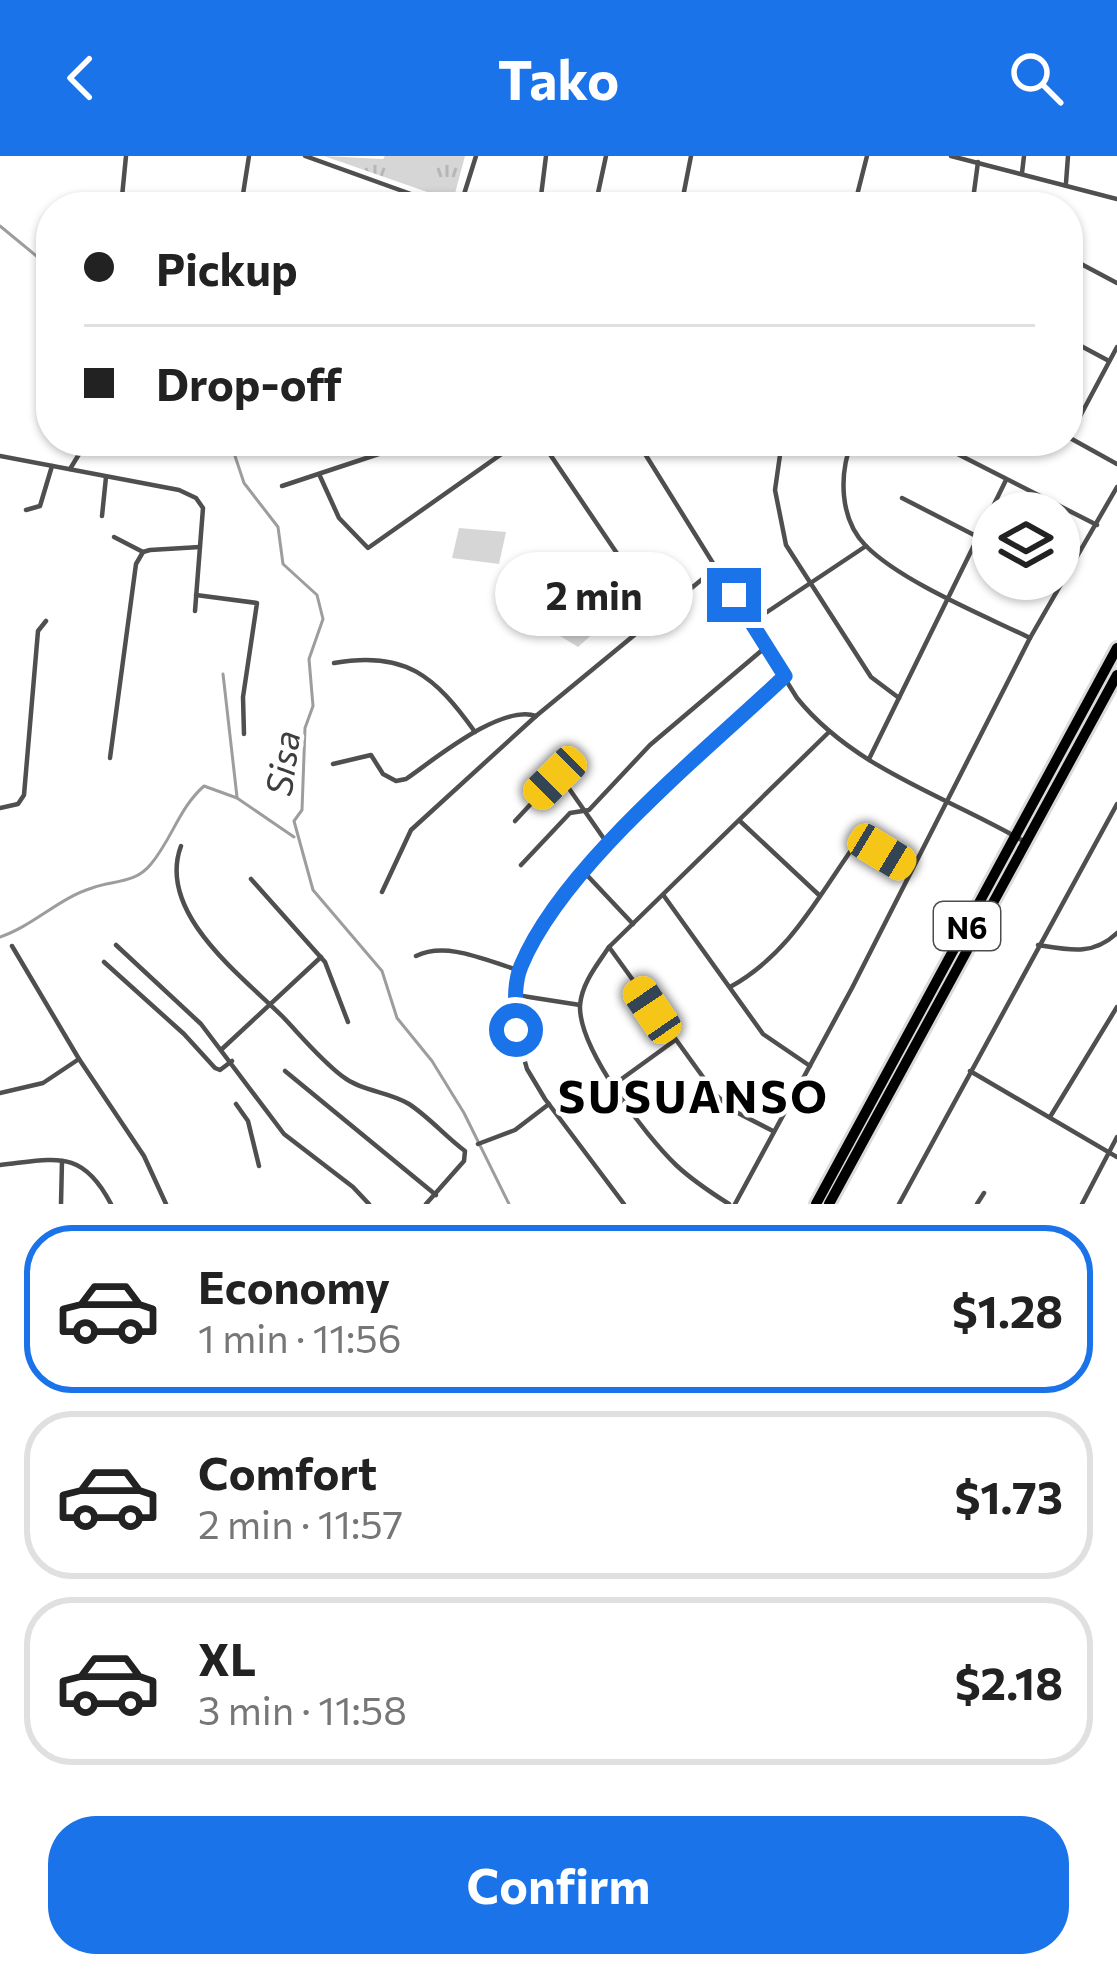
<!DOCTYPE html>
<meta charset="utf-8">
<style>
:root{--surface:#fff;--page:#f2f2f2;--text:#222;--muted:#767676;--line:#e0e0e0;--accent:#1a73e8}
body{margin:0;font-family:Commissioner,sans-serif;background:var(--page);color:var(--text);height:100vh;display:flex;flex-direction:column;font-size:45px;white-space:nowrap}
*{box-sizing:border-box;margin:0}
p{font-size:39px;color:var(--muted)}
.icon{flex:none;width:66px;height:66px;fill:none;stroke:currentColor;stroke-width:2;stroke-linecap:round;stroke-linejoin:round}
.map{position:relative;height:1048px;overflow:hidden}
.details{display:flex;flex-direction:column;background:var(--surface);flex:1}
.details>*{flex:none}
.guide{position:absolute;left:36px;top:36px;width:1047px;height:264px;border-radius:48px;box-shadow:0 3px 9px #0004;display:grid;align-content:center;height:264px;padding:0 48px;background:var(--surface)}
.buttons{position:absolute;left:972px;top:336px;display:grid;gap:24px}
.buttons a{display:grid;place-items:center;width:108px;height:108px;border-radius:50%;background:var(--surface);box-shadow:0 3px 9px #0004;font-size:60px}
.end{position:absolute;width:54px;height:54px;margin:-27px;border:15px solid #1a73e8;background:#fff;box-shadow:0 0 0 6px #fff}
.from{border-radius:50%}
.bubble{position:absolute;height:84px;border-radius:42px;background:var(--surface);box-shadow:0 3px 9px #0004;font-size:39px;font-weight:700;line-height:84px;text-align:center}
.car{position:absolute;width:36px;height:72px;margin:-36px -18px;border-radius:15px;box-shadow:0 0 9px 3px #0007;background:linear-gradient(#f5c518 24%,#345 0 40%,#f5c518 0 76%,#345 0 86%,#f5c518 0)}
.guide b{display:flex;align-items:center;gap:42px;height:114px;font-size:45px}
.guide b+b{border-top:3px solid var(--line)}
.guide i{width:30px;height:30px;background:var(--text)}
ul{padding:21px 0 0;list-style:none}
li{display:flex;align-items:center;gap:36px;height:168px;margin:0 24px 18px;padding:0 24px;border:6px solid var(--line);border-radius:48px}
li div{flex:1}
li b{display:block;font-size:45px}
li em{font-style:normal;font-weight:700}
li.current{border-color:var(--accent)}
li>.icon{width:108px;height:108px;stroke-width:1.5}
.primary-button{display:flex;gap:24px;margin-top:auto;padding:24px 48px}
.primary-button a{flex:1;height:138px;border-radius:48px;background:var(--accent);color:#fff;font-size:48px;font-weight:700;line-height:138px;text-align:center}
header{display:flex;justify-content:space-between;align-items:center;height:156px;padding:0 48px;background:var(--accent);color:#fff;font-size:54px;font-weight:700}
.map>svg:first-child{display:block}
.grass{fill:url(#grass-tufts)}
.garden{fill:#d6d6d6}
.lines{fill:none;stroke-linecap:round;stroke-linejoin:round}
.stream{stroke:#9d9d9d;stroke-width:3}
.trunk-casing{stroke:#dbdbdb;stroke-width:16}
.minor{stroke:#4f4f4f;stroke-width:4.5}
.trunk{stroke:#000;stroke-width:10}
.route{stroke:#1a73e8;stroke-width:15}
.labels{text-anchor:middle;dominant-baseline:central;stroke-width:9;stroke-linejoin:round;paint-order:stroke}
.shield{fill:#fff;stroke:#4c4c4c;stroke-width:3}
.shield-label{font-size:30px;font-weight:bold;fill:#000}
.water-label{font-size:36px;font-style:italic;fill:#3e3e3e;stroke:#fff}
.district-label{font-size:45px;font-weight:bold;letter-spacing:3px;fill:#000;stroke:#fff}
</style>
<header><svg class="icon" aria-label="back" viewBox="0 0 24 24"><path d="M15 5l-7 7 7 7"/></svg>Tako<svg class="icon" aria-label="search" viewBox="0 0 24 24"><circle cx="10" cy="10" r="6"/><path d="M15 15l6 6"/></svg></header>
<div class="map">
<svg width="1117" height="1048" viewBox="0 0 1117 1048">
<defs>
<pattern id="grass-tufts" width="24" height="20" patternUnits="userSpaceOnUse" patternTransform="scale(3)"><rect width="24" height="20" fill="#d6d6d6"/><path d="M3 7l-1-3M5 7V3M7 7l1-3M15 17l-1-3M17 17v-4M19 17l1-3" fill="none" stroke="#b6b6b6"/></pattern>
</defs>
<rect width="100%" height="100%" fill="#fff"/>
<!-- grass -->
<path class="grass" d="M324,0L383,3L385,0H465L453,45Z"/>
<!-- garden -->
<g class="garden">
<path d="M459,372L506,376L499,408L452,402Z"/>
<path d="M578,428L607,465L578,491L552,475Z"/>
</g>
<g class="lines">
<!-- stream -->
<g class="stream">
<path d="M0,70L51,112"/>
<path d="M230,285L244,327L278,371L283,408L317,439L323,463L309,503L313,550L305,572L302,654L294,665L313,734L382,815L397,862L432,905L464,957L509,1048"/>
<path d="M223,518L237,641"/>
<path d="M0,781C33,770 59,742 92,732C114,724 135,728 151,708C172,683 179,652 204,630L237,642L294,681"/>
</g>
<!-- trunk casing -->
<g class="trunk-casing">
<g id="trunk">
<path d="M816,1048L1117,492"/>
<path d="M829,1048L1117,519"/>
</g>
</g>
<!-- minor -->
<g class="minor">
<path d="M305,0L447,51"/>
<path d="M951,0L1117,43"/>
<path d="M1022,17L1024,0"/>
<path d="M1066,27L1068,0"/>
<path d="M122,44L151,51"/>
<path d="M540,48L546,0"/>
<path d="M121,51L126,0"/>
<path d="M241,51L249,0"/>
<path d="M460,51L476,0"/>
<path d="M595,51L606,0"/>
<path d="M681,51L691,0"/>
<path d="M854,51L867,0"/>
<path d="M972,51L978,6"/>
<path d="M1068,101L1117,127"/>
<path d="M1068,183L1109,205"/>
<path d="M1069,281L1117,191"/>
<path d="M1070,282L1117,308"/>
<path d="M541,285L658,458"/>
<path d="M637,285L797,542C855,614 949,641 1025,686"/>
<path d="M782,285L775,334L786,389L871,521L899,542"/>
<path d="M852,285C839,318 839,363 866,390C902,426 983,459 1030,482"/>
<path d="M932,285L1097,369"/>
<path d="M86,287L109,291"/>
<path d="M0,300L179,334L196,342L203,352L195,455"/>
<path d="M70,313L87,285"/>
<path d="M319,318L339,362L368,392L520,285"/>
<path d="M282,330L418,285"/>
<path d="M902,342L978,381"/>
<path d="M26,354L40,350L52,310"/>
<path d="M102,360L106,321"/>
<path d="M114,381L143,396"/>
<path d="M196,439L257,447L243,541L244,578"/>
<path d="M752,466L866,390"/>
<path d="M334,507C405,494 435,520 475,576"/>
<path d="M110,602L136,408L143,396L150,394L200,391"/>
<path d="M869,603L1006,324"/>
<path d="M333,608L371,599L383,618L396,625L406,623C435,603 501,548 536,560"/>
<path d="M0,652L18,648L24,639L38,475L46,465"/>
<path d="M515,665L555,622L561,621L609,690"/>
<path d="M741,666L819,739"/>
<path d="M181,690C156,757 242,820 283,861C302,881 320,903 342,920C362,936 388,935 409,948C429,961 446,981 465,995L464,1005L426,1048"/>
<path d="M521,709L570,657L589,654L650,589L767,490"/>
<path d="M584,716L633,768"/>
<path d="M251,723L325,806L348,866"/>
<path d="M382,736L411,674L536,560L717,411"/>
<path d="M664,740L763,878L810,910"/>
<path d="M116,789L201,868L284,978L353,1031L369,1048"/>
<path d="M1038,789C1069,794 1093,800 1117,777"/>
<path d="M12,790L79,903L144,1000L166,1048"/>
<path d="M609,791L716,939L734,955L773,975"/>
<path d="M416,800C447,785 487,805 518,814"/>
<path d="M104,806L184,878L215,912L220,914L232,905"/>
<path d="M730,831C788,799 815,746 852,693L866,689L910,712"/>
<path d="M516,839L580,849"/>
<path d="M222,893L321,801"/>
<path d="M285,915L436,1039"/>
<path d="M970,915L1117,1001"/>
<path d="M616,927L674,885"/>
<path d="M0,937L43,927L79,903"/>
<path d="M236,948L248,965L259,1010"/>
<path d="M1050,961L1117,851"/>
<path d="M478,988L515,974L549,948"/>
<path d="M0,1009C56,1003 82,992 111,1048"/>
<path d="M61,1048L62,1005"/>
<path d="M624,1048L545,943L527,913L516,874L518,814L536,781L584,716L785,520"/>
<path d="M729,1048C710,1036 692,1024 676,1009C645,979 578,892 580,849C582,827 597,809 609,791L829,576"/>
<path d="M735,1048L852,832L1030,482L1117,331"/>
<path d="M899,1048L1117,648"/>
<path d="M977,1048L984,1037"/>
<path d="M1082,1048L1117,981"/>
</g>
<!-- trunk -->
<use href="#trunk" class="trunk"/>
</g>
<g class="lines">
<!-- route -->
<path class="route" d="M516,874C516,853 513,829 521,810C562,710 705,596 785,520L734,439"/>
</g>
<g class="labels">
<!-- shield labels -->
<rect class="shield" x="934" y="746" width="66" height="48" rx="9"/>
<g class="shield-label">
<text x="967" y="770">N6</text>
</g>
<!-- water labels -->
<g class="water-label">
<text transform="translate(281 607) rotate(-82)">Sisa</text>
</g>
<!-- district labels -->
<g class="district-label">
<text x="694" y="938">SUSUANSO</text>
</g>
</g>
</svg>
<div class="buttons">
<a><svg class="icon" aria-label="layers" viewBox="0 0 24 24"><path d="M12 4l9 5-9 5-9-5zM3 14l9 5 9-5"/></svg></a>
</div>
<i class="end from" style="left:516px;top:874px"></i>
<i class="end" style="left:734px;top:439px"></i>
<div class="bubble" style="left:495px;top:396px;width:198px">2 min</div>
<i class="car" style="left:555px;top:622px;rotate:225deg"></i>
<i class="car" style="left:882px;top:696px;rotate:121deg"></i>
<i class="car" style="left:652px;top:854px;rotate:326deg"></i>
<div class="guide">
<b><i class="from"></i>Pickup</b>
<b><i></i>Drop-off</b>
</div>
</div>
<section class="details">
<ul>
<li class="current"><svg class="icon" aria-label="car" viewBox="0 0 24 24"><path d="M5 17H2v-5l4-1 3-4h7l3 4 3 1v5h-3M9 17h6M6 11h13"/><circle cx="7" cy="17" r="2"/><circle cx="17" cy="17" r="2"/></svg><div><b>Economy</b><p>1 min · 11:56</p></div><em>$1.28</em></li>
<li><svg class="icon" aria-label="car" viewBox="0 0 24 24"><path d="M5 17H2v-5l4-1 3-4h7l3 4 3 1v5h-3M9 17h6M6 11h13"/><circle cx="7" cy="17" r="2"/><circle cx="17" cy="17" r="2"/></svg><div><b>Comfort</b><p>2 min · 11:57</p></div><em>$1.73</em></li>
<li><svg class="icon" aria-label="car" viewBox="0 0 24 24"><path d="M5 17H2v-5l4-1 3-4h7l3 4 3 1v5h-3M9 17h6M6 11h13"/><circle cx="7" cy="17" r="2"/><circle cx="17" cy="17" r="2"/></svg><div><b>XL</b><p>3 min · 11:58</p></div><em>$2.18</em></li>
</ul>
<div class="primary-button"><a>Confirm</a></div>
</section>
